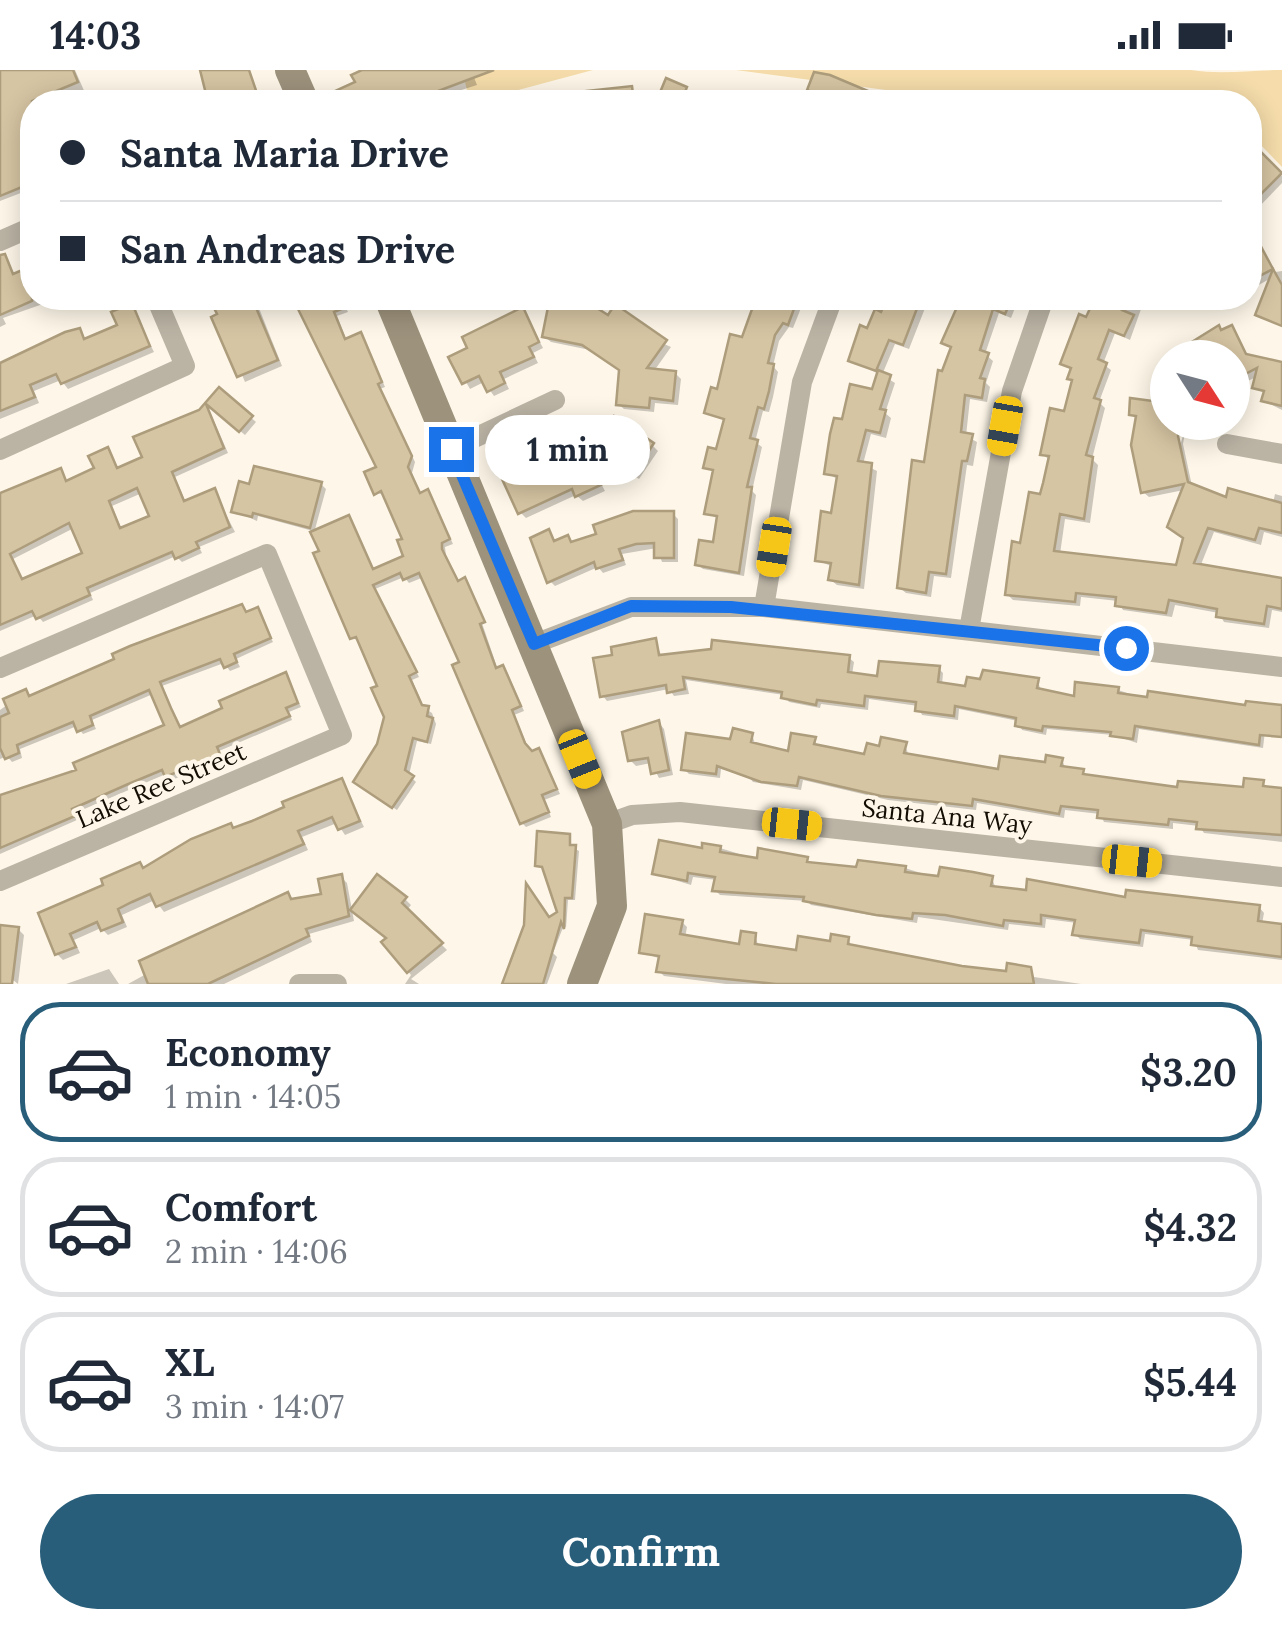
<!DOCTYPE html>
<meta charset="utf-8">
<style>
:root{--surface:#fff;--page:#f6f6f7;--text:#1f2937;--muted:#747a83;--line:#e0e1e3;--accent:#295e7a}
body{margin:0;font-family:Lora,serif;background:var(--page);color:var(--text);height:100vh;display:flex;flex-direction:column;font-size:38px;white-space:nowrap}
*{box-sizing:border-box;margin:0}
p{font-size:32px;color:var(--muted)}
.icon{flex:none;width:55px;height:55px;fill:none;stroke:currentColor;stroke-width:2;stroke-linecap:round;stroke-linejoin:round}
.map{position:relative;height:914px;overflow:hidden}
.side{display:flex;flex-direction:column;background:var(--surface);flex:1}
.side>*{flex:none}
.hud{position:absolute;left:20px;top:20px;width:1242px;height:220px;border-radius:40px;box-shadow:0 5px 25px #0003;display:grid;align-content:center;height:220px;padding:0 40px;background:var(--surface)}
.needle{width:65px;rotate:126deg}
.tools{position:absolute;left:1150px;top:270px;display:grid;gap:20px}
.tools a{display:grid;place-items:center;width:100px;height:100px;border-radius:50%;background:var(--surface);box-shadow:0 5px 25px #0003;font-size:50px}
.end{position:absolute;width:45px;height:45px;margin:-22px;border:12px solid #1a73e8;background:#fff;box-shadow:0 0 0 5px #fff}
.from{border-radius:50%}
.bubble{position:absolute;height:70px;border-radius:35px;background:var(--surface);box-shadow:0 5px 25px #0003;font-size:32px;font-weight:700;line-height:70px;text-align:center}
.car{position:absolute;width:30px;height:60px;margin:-30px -15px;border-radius:12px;box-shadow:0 0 8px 2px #0007;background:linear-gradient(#f5c518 24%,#345 0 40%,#f5c518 0 76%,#345 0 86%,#f5c518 0)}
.hud b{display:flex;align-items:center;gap:35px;height:95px;font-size:38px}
.hud b+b{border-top:2px solid var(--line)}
.hud i{width:25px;height:25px;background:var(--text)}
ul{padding:18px 0 0;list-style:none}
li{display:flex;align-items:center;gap:30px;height:140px;margin:0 20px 15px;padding:0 20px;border:5px solid var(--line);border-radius:40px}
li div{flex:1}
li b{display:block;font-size:38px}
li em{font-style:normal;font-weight:700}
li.on{border-color:var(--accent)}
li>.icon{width:90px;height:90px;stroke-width:1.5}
.primary-button{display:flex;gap:20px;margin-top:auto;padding:20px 40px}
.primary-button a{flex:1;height:115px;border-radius:60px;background:var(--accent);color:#fff;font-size:40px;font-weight:700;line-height:115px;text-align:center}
.status{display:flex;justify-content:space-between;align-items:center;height:70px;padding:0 50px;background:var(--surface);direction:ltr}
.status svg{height:28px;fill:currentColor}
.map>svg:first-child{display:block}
.green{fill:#f5dcaa}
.shadow{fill:#0003;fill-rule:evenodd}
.building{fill:#d6c5a3;stroke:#ad9d7c;stroke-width:2.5;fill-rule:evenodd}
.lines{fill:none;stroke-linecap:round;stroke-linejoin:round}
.street{stroke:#bbb4a5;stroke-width:20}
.secondary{stroke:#9d927c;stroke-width:30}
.route{stroke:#1a73e8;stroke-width:12}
.labels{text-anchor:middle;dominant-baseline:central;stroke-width:8;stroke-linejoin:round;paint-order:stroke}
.street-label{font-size:25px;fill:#120c03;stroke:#fef7e9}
</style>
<div class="status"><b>14:03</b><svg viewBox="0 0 49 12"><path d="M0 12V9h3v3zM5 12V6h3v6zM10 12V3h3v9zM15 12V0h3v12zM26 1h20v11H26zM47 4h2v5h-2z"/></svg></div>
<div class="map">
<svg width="1282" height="914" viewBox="0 0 1282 914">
<rect width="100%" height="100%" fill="#fef7e9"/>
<!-- green -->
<g class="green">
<path d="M462,0H593L474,32H470Z"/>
<path d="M736,0H1191C1222,5 1250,0 1282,0V97L1257,71L1250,70V32H976Z"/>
</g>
<!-- shadow -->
<g class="shadow">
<path d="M0,0H75L89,32H32V126L26,121L0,131Z"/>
<path d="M201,0L248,1L262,32H210Z"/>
<path d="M378,0H471L477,15L424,32H343L339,23Z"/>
<path d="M631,18L637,32H554L553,27Z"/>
<path d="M1254,79L1282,106V113L1256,140L1260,174L1275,202L1282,201V257L1258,245L1273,207L1250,220V83Z"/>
<path d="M10,198L15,206L32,198V228H60L3,248L6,254L0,257V203Z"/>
<path d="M210,228H255L282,296L245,312Z"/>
<path d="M296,228H341L348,242L337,246L347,271L360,265L365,270L385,317L380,319L415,392L412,403L421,425L428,422L432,427L453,474L445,477L446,486L459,513L465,510L469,515L498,600L507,602L524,641L514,645L529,680L542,685L560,724L544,730L551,747L526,757L522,753L462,593L424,507L409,513L404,507L375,519L419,607L412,610L424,638L432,643L436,654L431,674L417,671L409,705L416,712L397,740L360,716L387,647L380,617L360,571L352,568L313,461L258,446L257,451L234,441L321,414L326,419L314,463L348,448L375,501L407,487L405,470L386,425L376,423L379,398Z"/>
<path d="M428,228H460L436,240Z"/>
<path d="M573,228H585L608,249L671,277L654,301L675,303L681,309L678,335L655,333L654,342L624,339L618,334L621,301L590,280L551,272L545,267L571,238Z"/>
<path d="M759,228H805L793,258L789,257L779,271L773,296L778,302L773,327L769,342L763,341L755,372L762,377L752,421L756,425L744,506L703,499L697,494L715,475L719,449L706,443L715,403L706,397L718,382L726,351L707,342L744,270Z"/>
<path d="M882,228H929L909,279L895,274L882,305L895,313L885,343L891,348L886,368L871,364L863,394L877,401L864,519L837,515L831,510L833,497L817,490L839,410L827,403L844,352L874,322L879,304L851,290Z"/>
<path d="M964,228H1019L1011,248L999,243L985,284L993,291L986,313L990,317L987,332L970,329L966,366L977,372L973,396L967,395L951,508L934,506L931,527L906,523L900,518L953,279L944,273Z"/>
<path d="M1097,228H1145L1130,270L1115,263L1103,294L1111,300L1099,332L1105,338L1092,389L1098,395L1090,453L1065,449L1060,484L1178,498L1186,469L1184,420L1149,427L1143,422L1138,351L1131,344L1168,352L1174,378L1179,379L1187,352L1183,374L1192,416L1228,430L1273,433L1275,424L1282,426V467L1264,462L1261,475L1214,462L1200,497L1282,509V542L1272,540L1269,558L1224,552L1219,543L1175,535L1172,547L1123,540L1118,531L1081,527L1080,536L1013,530L1007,524L1041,427L1048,389L1043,384L1065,344L1074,312L1073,301L1063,294Z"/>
<path d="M1215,228H1236L1222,235Z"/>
<path d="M131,236L154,282L68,319L61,310L34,321L39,333L0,349V308L79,261L87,270L120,257Z"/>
<path d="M523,240L543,278L533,283L538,293L504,309L509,319L494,326L484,312L470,319L452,288Z"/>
<path d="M1232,258L1249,287L1282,295V340L1264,331L1266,324L1255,317L1258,306L1232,319V288L1223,262Z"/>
<path d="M1168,289V309L1159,294Z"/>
<path d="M220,320L256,352L245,365L208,334Z"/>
<path d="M207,335L228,383L175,407L186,433L214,421L235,462L199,477L202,483L182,492L176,486L90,523L93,530L43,552L37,545L0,561V427L61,401L68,412L97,400L107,380L119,400L145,388ZM142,423L152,447L122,460L112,436ZM74,458L85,484L23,511L13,489Z"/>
<path d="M619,374L652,375L658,381L639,409L616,394Z"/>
<path d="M581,376L605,421L583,431L576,425L526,448L520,442L530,381L539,395Z"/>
<path d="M673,444L678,449V492H662L657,478L622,484L626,495L603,503L598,497L555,516L550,511L549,462L556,473L567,468L574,474Z"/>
<path d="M257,540L273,572L236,589L240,597L230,601L224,593L162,616L181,659L285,605L301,637L289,642L292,650L219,681L222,688L206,696L172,710L166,704L75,743L77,750L0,784V729L80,702L167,656L153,624L92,650L96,659L83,664L77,656L20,679L22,688L12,692L7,686L0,689V640L25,622L31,628Z"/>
<path d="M655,571L662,587L849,588L854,592L852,605L879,608L939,599L943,603L942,615L967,618L1038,611L1041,622L1076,629L1118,620L1149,630L1150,624L1193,627L1247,638L1265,661L1263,678L1139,659L1137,673L1113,665L1047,659L1046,665L1022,660L1018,651L959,639L958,650L922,645L918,636L869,629L868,640L821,634L820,638L789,632L784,625L686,610L689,624L674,626L669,619L607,631L603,626Z"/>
<path d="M659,653L664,659L673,705L659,708L651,693L636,696L630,690Z"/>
<path d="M752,665L756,676L790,684L814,670L819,677L866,687L905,675L909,686L1000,702L1062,690L1066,699L1088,707L1179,719H1245L1263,713L1269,719L1282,721V772L1204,763L1199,756L1173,753V759L1104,752L1100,744L1065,740L1064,748L977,733L976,740L888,730L803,710L801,720L753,712L748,706L721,699L720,708L689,704L684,699Z"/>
<path d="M341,711L364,757L345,765L337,753L302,767L308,780L164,842L155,830L122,845L127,857L108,865L101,858L74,870L80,883L63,890L57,884L41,844Z"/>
<path d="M569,766L572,777L579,781L575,830H568L566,858L564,855L553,883L557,887L547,914H501L549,849L560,843L545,799L538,795Z"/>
<path d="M720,778L759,790L806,789L812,795L858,799L905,798L940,809L992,808L996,819L1259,837L1264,843L1262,854L1282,857V890L1198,880L1194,870L1145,864L1143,877L1080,869L1075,864L1077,853L1046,849L1045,858L1009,854L1008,860L918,847L917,853L811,835L807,831L720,825L715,820L717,810L693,807L691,815L655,804Z"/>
<path d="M341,807L347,813L354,851L309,864L312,872L224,914H128L288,826L293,831L323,826Z"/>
<path d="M405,829L411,835L407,840L447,880L411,909L419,914H405L411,905L384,872L389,868L359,846Z"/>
<path d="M682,852L687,857L685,868L742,876L755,866L759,877L798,883L848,869L852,878L1008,904L1029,899L1034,907L1081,914H726L664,906L659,901L661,889L641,882Z"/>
<path d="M0,857L18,859L24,865L18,914L13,910L0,914Z"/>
<path d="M109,899L119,914H66Z"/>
</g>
<!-- building -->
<g class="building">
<path d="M0,0H73L78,12L32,31V141L22,117L0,126Z"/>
<path d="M200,0H249L260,32H208Z"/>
<path d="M362,0H494L409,32H341L335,21L355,12L351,5Z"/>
<path d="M814,2L830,5L894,32H819L822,27L807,20Z"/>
<path d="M666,8L687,17L685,22L710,32H656Z"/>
<path d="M632,16L634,32H568L567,23Z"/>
<path d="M1250,71L1282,103L1258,127L1250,120Z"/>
<path d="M1250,156L1273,199L1250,211Z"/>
<path d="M5,184L13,204L32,196V231L0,245V185Z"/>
<path d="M1273,199L1282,215V256L1255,245Z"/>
<path d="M209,228H252L278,290L237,307L211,247L217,244Z"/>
<path d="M303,228H368L334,242L345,269L361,262L382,312L378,314L412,386L408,397L420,423L428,419L450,469L442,473V479L458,511L465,507L485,552L480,554L496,598L503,595L521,636L512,640L525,673L532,681L539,678L557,719L542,725L549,742L520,754L452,595L459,592L419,503L403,510L400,503L373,515L417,602L409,606L422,635L429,636L427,646L433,648L427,672L413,668L405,700L414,706L392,738L353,712L377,674L384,647L371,618L377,616L356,567L350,569L313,483L319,481L310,462L349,445L373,499L403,486L397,470L402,469L381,421L374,425L364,402L376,397L297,237L307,235Z"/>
<path d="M570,228H581L608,245L615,234L667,270L647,298L676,301L673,331L650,328L649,338L616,335L619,300L582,275L542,267L549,232L569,236Z"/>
<path d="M756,228H798L788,255L783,253L775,265L768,293L774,294L769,321L764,339L758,337L750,368L758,370L747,417H752L739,503L695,495L699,470L713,472L717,446L704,444L713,400L703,398L708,377L716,379L724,349L704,343L711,317L717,319L730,264L742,267Z"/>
<path d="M887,228H921L903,275L889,270L876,301L848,291L860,255L867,258L875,239L881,242Z"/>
<path d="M961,228H1012L1005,244L993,239L980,280L989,283L980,308L985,309L982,328L965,325L961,362L973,364L967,391H962L946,504L929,502L926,523L897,518L912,390L924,392L938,300L942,301L951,277L941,273Z"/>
<path d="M1095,228H1127L1122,240L1134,245L1124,266L1109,260L1098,289L1107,293L1094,328L1101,330L1086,385L1093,387L1084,449L1060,444L1054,481L1176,495L1183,468L1167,457L1184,414L1141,423L1131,375L1136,346L1129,345L1130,328L1168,333V352H1181L1178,366L1188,412L1226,427L1228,418L1282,433V463L1259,458L1255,470L1208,458L1194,493L1282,508V539L1267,536L1264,554L1216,547L1217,539L1169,530L1166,543L1115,536L1116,527L1076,523L1075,532L1005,525L1012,471L1020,473L1029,422L1040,424L1043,413L1049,386L1040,385L1050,338L1064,341L1072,310L1067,309L1071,298L1060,294L1079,244L1086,247Z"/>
<path d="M132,233L150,276L61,314L56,304L30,315L35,327L0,341V293L65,262L80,258L84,269L117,255L111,242Z"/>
<path d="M523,237L539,272L529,277L534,287L500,302L505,313L487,322L479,306L462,314L448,287L467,278L462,267Z"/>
<path d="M1219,255L1221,260L1232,255L1246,284L1282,292V336L1261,331L1264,321L1252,318L1257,298L1232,311V288H1166Z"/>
<path d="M878,300L891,305L880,339L886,340L880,363L866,360L858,391L872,393L859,515L828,510L831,493L815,491L821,441L831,443L837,406L824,404L830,364L834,348L842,349L850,314L872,319Z"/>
<path d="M219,317L253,346L239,362L206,334L224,378L172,402L184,431L215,418L230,457L196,472L199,478L175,489L172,482L87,518L90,525L36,549L32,541L0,555V423L61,398L66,411L94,398L88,386L108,377L117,398L142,387L133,367L199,340ZM137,418L149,446L120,458L109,431ZM69,453L82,483L22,509L10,484Z"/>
<path d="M614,346L654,373L633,405L607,388L617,373L602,363Z"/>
<path d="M582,373L601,415L575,427L572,419L518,444L502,409L518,401L512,386L530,378L537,393Z"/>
<path d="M254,396L322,412L310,458L253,443L252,447L231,442L239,411L249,414Z"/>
<path d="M633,441H674V488H654V473L636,474L619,479L623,490L596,499L594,492L547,513L530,468L549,459L554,471L568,465L571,472L596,464L593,455Z"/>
<path d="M242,534L246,542L258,537L271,568L234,584L237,592L224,598L220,589L160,612L171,638L180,657L222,638L219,631L286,602L298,633L286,638L290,646L217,677L220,684L202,692L165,707L162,700L126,715L72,739L75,746L0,778V725L76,700L73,693L164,655L149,620L90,646L93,655L77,662L73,652L17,675L19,683L5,689L0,678V647L9,643L3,629L26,619L29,626L114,589L112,584L130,576Z"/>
<path d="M656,568L659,585L711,579L712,570L850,585L848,602L877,606L879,591L940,596L938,612L965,616L967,607L980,609L983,600L1039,608L1037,618L1074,626L1075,612L1119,617L1118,623L1147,627L1148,621L1245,635L1246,631L1282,635V667L1260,665L1259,675L1135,656L1133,669L1110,666L1111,662L1043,656L1042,661L1015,656L1016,648L955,636L954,646L915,641L916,632L865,626L864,636L817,630L816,635L781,628L782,622L683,607L685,619L667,623L666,615L600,627L593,588L612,585L611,577Z"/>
<path d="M659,650L669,700L651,704L648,688L628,691L622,662Z"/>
<path d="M733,658L753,663L751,672L788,681L791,663L816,667L814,674L864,684L867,673L879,676L881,667L907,672L904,683L998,699L1000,686L1045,692L1046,685L1063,688L1061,696L1084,699L1083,704L1177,717L1178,711L1243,717L1244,708L1264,710L1263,716L1282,718V765L1196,759L1197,752L1169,749L1168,755L1097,748L1098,740L1061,736L1059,744L973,729L972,736L881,726L799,707L797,716L761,712L717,696L716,704L681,700L686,663L730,669Z"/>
<path d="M342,708L360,751L338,760L332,747L298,761L304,774L276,786L156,837L150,824L132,832L118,839L123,852L101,861L97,852L70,864L76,877L55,885L38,843L103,815L101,809L140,792L143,798L191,769L231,753L233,758L252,751L284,737L282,732Z"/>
<path d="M537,761L570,764V775H576L572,828H565L564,859L561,852L543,914H502L524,855L526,813L549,847L557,842L542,797L535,796Z"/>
<path d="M659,770L702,778V773L721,776L720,782L757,788L758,778L808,787L807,792L856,797L858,790L906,796L905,802L938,806L940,797L973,802L993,806L991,816L1026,820L1027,809L1125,827L1126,820L1260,835L1258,851L1282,854V887L1191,875L1192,867L1141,860L1139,873L1072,865L1075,850L1041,845V854L1004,850L1003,856L945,845L913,843L912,849L876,845L803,831L804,827L712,821L715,807L688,803L687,811L652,804Z"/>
<path d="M342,804L349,846L306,859L309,866L208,914H148L139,891L288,822L291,829L321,824L318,809Z"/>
<path d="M377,804L407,827L402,833L443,873L407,903L381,872L386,868L350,840Z"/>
<path d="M645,844L683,850L680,864L739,874L741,861L756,863L755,874L796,880L798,866L830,871L831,864L849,867L848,874L962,896L1006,901L1007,893L1031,897L1034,914H776L656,902L659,886L639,883Z"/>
<path d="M0,855L19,857L12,914H0Z"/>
</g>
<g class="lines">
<!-- street -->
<g class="street">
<path d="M0,171L32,157"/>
<path d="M1227,374L1282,384"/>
<path d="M451,379L555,330"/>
<path d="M0,380L185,296L156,228"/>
<path d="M764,537L802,312L833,228"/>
<path d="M969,560L1012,321L1044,228"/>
<path d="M534,574L631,537H764L1282,597"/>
<path d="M0,598L267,484L342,665L0,811"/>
<path d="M607,754L632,745L680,742L1282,807"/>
<path d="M299,914H337"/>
</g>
<!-- secondary -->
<g class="secondary">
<path d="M290,0L304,32"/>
<path d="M389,228L607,754L612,836L582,914"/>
</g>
</g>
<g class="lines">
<!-- route -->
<path class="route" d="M451,379L534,574L631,536L731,537L1126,578"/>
</g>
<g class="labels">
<!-- street labels -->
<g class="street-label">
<text transform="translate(161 715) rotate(-23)">Lake Ree Street</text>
<text transform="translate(947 746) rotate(6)">Santa Ana Way</text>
</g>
</g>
</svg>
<div class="tools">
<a><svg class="needle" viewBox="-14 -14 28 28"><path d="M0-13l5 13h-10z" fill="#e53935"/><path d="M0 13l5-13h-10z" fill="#747a83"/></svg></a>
</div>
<i class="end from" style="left:1126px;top:578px"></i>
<i class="end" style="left:451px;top:379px"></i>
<div class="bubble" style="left:485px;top:345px;width:165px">1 min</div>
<i class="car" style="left:1005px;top:356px;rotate:190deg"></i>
<i class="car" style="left:774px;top:477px;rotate:189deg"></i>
<i class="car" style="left:580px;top:689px;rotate:158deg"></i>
<i class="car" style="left:792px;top:754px;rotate:96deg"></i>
<i class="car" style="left:1132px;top:791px;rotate:96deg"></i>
<div class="hud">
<b><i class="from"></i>Santa Maria Drive</b>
<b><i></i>San Andreas Drive</b>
</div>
</div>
<section class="side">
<ul>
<li class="on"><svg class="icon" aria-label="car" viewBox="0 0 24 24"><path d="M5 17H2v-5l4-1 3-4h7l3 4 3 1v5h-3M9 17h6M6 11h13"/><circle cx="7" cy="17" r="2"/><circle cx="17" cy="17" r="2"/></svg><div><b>Economy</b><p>1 min · 14:05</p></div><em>$3.20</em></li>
<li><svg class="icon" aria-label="car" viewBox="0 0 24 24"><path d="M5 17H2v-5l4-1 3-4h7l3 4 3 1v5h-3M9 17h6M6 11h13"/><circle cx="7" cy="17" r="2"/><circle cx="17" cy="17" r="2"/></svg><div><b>Comfort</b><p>2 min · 14:06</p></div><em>$4.32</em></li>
<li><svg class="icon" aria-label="car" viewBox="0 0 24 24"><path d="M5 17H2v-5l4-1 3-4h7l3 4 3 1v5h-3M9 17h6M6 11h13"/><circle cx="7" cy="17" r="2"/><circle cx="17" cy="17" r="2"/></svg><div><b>XL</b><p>3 min · 14:07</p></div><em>$5.44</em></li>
</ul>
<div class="primary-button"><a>Confirm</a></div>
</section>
